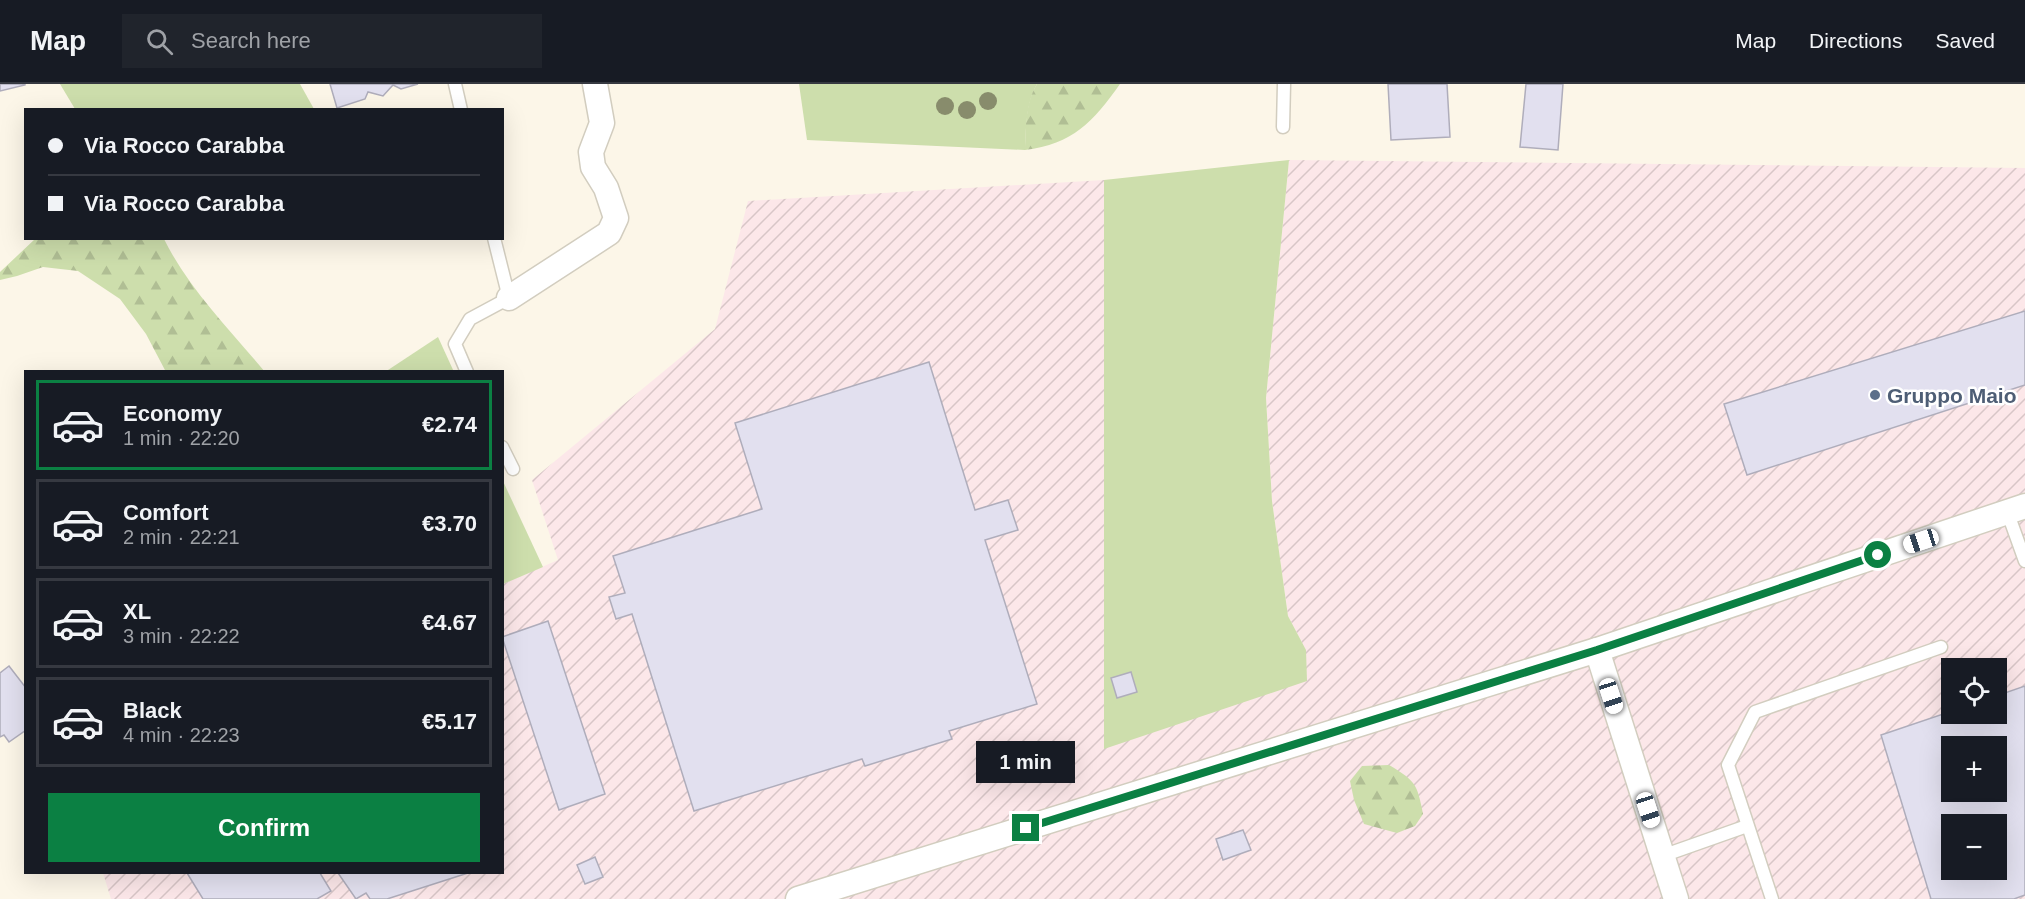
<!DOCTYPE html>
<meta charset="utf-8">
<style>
:root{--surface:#171b24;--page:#20242c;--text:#f1f3f6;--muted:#9ea1a6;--line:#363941;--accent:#0b8043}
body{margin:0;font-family:Helvetica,sans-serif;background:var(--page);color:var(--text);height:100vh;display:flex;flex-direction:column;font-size:22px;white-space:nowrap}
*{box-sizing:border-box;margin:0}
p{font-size:20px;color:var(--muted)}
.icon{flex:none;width:33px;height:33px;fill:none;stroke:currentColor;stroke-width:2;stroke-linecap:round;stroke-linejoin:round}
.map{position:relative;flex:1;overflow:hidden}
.drawer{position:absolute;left:24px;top:286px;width:480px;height:504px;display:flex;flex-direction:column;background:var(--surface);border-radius:0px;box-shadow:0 6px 24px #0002}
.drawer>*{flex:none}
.top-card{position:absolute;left:24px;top:24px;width:480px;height:132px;border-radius:0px;box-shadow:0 6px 24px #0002;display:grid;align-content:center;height:132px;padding:0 24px;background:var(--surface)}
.buttons{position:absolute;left:1941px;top:574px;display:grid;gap:12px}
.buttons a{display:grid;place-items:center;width:66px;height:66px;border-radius:0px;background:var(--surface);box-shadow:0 6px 24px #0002;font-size:30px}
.end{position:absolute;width:27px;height:27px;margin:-14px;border:8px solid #0b8043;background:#fff;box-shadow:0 0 0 3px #fff}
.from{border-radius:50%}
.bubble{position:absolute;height:42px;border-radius:0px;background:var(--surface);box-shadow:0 6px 24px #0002;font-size:20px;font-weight:700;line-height:42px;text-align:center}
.car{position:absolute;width:18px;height:36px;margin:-18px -9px;border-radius:8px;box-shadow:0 0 4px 2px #0007;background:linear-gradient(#fff 24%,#345 0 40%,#fff 0 76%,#345 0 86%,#fff 0)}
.top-card b{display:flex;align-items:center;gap:21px;height:57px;font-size:22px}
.top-card b+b{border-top:2px solid var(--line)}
.top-card i{width:15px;height:15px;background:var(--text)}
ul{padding:10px 0 0;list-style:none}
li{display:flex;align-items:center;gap:18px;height:90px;margin:0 12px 9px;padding:0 12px;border:3px solid var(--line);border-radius:0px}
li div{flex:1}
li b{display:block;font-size:22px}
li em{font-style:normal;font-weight:700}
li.active{border-color:var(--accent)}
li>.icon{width:54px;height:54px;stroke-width:1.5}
.action{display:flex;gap:12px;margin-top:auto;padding:12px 24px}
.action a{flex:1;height:69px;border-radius:0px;background:var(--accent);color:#fff;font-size:24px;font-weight:700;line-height:69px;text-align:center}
header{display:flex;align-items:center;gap:36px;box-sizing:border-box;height:84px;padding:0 30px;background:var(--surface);border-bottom:2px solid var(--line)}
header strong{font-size:28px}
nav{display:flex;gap:33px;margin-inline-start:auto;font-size:21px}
.search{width:420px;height:54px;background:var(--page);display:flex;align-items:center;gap:15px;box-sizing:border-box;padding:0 21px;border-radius:0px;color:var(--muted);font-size:22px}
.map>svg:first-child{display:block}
.industrial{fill:url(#industrial-furrows);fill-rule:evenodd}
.grass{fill:#cddeac}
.forest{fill:url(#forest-firs)}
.building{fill:#e2e0ef;stroke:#afadbb;stroke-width:1.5;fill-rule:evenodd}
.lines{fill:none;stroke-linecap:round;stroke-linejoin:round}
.lane-casing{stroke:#d2cdbf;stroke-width:15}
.street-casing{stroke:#d2cdbf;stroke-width:27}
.lane{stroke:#fff;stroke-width:12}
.street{stroke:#fff;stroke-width:24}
.tree{fill:#888c6c}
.route{stroke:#0b8043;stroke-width:8}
.service-dot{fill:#5c6f8a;stroke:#fff;stroke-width:2}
.labels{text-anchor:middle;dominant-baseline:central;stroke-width:5;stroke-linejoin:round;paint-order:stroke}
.service-label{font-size:21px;font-weight:bold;fill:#4e5e75;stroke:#fff;text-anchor:start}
</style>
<header>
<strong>Map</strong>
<div class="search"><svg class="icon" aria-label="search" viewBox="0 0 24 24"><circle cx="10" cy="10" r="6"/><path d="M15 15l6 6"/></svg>Search here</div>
<nav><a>Map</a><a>Directions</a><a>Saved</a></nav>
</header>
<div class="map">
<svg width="2025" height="815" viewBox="0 0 2025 815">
<defs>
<pattern id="industrial-furrows" width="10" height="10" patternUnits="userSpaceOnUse" patternTransform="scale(1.5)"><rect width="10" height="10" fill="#fce7e9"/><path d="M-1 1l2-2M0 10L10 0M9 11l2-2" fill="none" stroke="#d8c6c7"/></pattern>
<pattern id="forest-firs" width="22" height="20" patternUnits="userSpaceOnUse" patternTransform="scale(1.5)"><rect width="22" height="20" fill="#cddeac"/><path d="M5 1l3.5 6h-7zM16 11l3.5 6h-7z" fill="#b0be94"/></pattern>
</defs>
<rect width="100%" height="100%" fill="#fcf6e8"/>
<!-- industrial -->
<path class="industrial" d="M1289,76L2025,84V815H111L103,789H502L503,500L558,476L532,396L715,245L748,117L1104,96V664L1306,566L1288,532L1272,417L1266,314ZM1952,585H1996V630H1952ZM1952,663H1996V708H1952ZM1952,741H1996V786H1952Z"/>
<!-- grass -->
<g class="grass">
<path d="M60,0H300L314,25H75Z"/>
<path d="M799,0H1037C1026,19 1026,44 1025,66L807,56Z"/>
<path d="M1289,76L1266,314L1272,417L1288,532L1306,566L1307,597L1104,665V96Z"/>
<path d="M438,253L454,288H385Z"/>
<path d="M502,395L543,483L503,500H502Z"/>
</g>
<!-- forest -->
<g class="forest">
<path d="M1037,0H1120C1093,38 1073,60 1025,66C1026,44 1025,19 1037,0Z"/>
<path d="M35,155H164C188,204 230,246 265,288H166L146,250L120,215L78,187L43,183L17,192L0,196V188Z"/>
<path d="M1389,681C1416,697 1417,700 1423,730L1415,742L1397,749L1364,740L1354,716L1350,697L1362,682Z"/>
</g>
<!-- building -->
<g class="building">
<path d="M0,0H25V1L0,7Z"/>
<path d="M330,0H418L401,5L393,1L383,12L368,8L365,15L337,24Z"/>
<path d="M1388,0H1447L1450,53L1391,56Z"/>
<path d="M1526,0H1563L1558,66L1520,63Z"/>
<path d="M2025,227V301L1747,391L1724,320Z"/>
<path d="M929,278L975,426L1008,416L1018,446L985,456L1037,620L949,647L952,655L865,682L862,675L694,727L632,530L616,535L609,513L625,509L613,472L762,425L735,339Z"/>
<path d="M548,537L605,710L559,726L502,553Z"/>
<path d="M9,582L26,604V646L9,658L4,651L0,653V589Z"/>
<path d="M1131,588L1137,608L1117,614L1111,594Z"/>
<path d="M2025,602V811L2014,815H1931L1881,651L1952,627V630H1996V612ZM1952,663H1996V708H1952ZM1952,741H1996V786H1952Z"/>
<path d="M1243,746L1251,766L1223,776L1216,755Z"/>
<path d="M595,773L603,793L585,800L577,781Z"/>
<path d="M187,789H320L331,807L317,815H203Z"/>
<path d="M338,789H468L387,815H370L366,809L356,815Z"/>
</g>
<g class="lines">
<!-- lane casing -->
<g class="lane-casing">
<g id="lane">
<path d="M455,0L461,26"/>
<path d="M1283,43L1284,0"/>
<path d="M467,288L455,260L470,235L509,214L494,154"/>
<path d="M502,363L513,385"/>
<path d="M2007,427L2025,477"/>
<path d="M1662,772L1747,742"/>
<path d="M1772,815L1728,681L1755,628L1941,563"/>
</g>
</g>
<!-- street casing -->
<g class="street-casing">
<g id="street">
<path d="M509,214L609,149L616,134L606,104L593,83L591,68L602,39L595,0"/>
<path d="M1597,566L1676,815"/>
<path d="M798,815L1597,566L2025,422"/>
</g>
</g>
<!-- lane -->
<use href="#lane" class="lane"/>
<!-- street -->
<use href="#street" class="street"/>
</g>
<!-- trees -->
<g class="tree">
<circle cx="988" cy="17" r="9"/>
<circle cx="945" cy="22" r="9"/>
<circle cx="967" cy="26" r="9"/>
</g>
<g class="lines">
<!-- route -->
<path class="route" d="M1026,744L1597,566L1878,471"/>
</g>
<!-- markers -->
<circle class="service-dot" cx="1875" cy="311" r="6"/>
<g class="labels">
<!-- service labels -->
<g class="service-label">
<text x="1887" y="311">Gruppo Maio</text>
</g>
</g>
</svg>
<div class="buttons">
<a><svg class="icon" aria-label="locate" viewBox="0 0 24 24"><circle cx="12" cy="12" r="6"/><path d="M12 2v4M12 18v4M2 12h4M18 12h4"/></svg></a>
<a>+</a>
<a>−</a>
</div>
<i class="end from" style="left:1878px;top:471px"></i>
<i class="end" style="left:1026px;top:744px"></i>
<div class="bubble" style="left:976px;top:657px;width:99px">1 min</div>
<i class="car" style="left:1921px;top:457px;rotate:252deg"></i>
<i class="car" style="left:1611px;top:612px;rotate:162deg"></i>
<i class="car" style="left:1648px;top:726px;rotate:162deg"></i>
<div class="top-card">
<b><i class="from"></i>Via Rocco Carabba</b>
<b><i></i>Via Rocco Carabba</b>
</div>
<section class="drawer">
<ul>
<li class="active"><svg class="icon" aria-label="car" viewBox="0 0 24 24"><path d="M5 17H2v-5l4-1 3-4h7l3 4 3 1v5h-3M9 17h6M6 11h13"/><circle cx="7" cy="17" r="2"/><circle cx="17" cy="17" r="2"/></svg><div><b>Economy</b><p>1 min · 22:20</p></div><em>€2.74</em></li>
<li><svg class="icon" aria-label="car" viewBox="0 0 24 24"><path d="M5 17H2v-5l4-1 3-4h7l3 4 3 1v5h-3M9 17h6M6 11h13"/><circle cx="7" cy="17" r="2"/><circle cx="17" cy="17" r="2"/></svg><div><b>Comfort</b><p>2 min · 22:21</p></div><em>€3.70</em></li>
<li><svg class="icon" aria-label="car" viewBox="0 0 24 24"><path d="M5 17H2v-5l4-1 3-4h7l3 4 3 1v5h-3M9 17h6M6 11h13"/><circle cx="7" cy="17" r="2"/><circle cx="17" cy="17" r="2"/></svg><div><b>XL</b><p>3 min · 22:22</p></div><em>€4.67</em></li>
<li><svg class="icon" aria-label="car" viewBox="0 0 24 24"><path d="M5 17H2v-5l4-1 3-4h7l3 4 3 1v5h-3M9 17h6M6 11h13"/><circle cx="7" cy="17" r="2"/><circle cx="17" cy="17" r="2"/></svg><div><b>Black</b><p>4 min · 22:23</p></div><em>€5.17</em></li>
</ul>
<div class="action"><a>Confirm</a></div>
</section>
</div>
